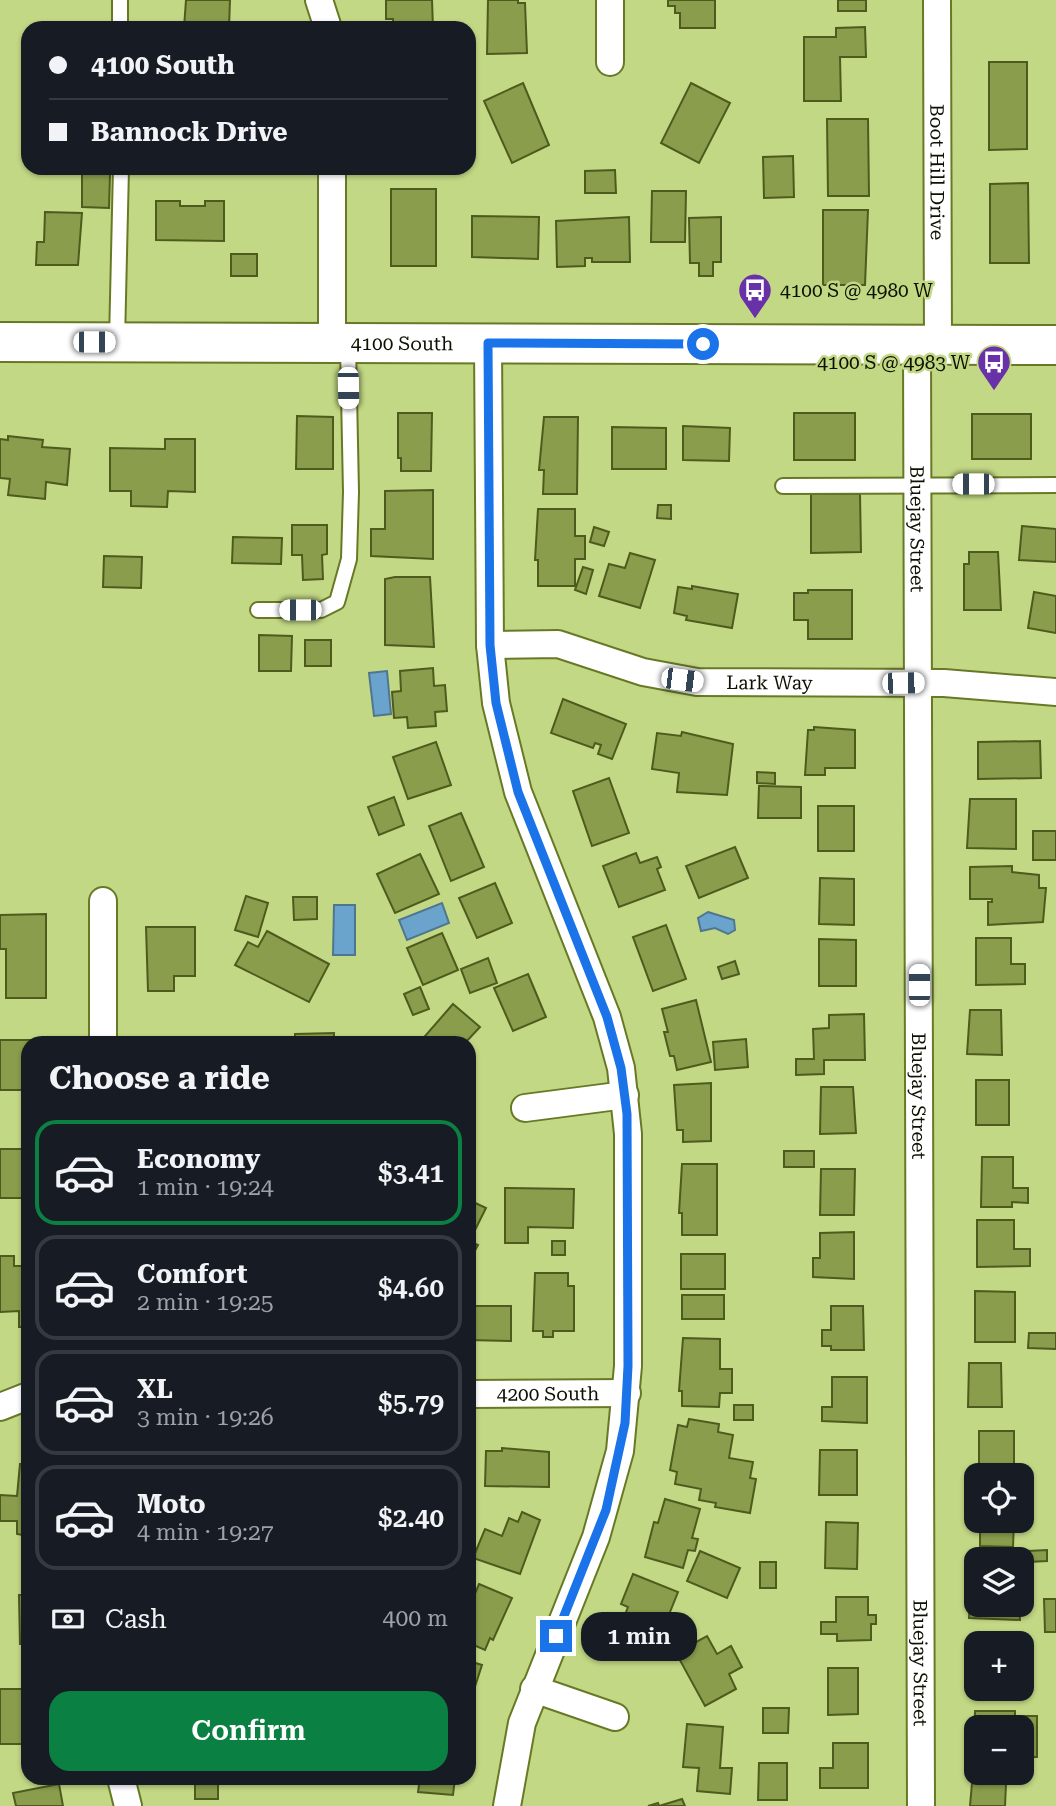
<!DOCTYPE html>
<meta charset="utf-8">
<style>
:root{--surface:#171b24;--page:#20242c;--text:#f1f3f6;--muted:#9ea1a6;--line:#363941;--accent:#0b8043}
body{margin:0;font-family:"Roboto Serif",serif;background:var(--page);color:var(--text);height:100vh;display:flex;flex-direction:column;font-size:26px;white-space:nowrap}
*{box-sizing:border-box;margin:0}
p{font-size:23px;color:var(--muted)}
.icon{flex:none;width:38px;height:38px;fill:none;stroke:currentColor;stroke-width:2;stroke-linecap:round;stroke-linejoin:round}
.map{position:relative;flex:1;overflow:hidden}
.panel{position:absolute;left:21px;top:1036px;width:455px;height:749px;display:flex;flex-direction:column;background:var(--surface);border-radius:21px;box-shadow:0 2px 5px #0004}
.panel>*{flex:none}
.hud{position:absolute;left:21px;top:21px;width:455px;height:154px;border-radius:21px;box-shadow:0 2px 5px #0004;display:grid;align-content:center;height:154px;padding:0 28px;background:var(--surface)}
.controls{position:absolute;left:964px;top:1463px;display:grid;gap:14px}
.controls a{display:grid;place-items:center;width:70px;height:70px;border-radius:14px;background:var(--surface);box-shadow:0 2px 5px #0004;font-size:35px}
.end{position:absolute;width:32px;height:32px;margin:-16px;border:9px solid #1a73e8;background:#fff;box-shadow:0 0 0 4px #fff}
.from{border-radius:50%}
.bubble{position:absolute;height:49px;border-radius:21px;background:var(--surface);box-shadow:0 2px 5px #0004;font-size:23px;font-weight:600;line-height:49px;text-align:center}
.car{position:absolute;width:21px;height:42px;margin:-21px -10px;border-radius:9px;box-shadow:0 0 5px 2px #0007;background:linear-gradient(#fff 24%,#345 0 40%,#fff 0 76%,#345 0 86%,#fff 0)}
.hud b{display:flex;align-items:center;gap:24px;height:66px;font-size:26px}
.hud b+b{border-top:2px solid var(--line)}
.hud i{width:18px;height:18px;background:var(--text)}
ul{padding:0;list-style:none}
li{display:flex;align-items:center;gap:21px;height:105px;margin:0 14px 10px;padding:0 14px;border:4px solid var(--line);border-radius:21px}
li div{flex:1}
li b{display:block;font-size:26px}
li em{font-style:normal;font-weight:600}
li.selected{border-color:var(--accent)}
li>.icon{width:63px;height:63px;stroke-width:1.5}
h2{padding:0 28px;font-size:32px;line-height:84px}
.pay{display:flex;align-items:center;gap:18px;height:77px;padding:0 28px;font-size:26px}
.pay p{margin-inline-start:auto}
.action{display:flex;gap:14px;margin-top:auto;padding:14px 28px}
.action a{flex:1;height:80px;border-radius:21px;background:var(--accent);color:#fff;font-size:28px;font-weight:600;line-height:80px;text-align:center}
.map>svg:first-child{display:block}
.water{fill:#6aa3cc;stroke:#4e778f;stroke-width:2}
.building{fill:#8a9d4c;stroke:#4e5b1d;stroke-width:2}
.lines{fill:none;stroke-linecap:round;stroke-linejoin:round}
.lane-casing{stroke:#687926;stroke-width:18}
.street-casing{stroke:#687926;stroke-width:30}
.secondary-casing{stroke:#687926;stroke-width:42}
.lane{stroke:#fff;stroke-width:14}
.street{stroke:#fff;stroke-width:26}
.secondary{stroke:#fff;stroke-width:38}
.route{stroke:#1a73e8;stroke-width:9}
.labels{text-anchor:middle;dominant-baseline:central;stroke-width:5;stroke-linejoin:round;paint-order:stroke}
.street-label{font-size:19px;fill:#0c1100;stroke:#c3d885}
.poi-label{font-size:19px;fill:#0c1100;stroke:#c3d885;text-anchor:start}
</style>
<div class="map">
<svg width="1056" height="1806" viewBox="0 0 1056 1806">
<rect width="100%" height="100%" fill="#c3d885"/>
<!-- water -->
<g class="water">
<path d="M387,671L391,714L374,716L369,673Z"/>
<path d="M442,903L449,923L407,940L399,920Z"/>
<path d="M334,905H355V955H333Z"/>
<path d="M708,912L734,920L735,930L728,934L715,928L701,931L698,918Z"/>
</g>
<!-- building -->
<g class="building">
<path d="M186,0H230L229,28H184Z"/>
<path d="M386,0H432L433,28H393V19H386Z"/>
<path d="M488,0H518V3H525L527,53L487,54Z"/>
<path d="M668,0H715V28H680V13H675V6H668Z"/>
<rect x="838" y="0" width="28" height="11"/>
<path d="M865,27L866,57H840L841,101H804V37H836V28Z"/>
<path d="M989,62H1027V149L989,150Z"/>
<path d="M523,83L549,145L512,163L484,101Z"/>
<path d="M691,83L730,103L699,163L661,143Z"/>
<path d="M827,119H868L869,196H828Z"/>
<path d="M793,156L794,197L764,198L763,157Z"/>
<path d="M615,170L616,193H585V171Z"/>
<path d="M82,173L110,174L109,208L82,207Z"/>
<path d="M1028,183L1029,263H990V184Z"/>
<rect x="391" y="189" width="45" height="77"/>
<path d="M652,191H686L685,242H651Z"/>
<path d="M156,201H180V206H205V201H224V241L156,240Z"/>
<path d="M823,210H868L865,285H823Z"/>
<path d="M45,212L82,213L78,265H36L37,242H44Z"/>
<path d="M472,216L539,217L538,259L472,257Z"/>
<path d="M629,217L630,262H592V258H585V266L557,267L556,221Z"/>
<path d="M721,217V262H713V276H699V263H690L689,218Z"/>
<rect x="231" y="254" width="26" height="22"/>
<path d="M398,413H432L431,471H401V458H398Z"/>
<rect x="794" y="413" width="61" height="47"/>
<rect x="972" y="414" width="59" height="45"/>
<path d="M297,416L333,417V469H296Z"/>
<path d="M544,417H578L577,494H543L544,470H539Z"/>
<path d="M683,426L730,428L729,461L683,460Z"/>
<path d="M612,427L666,428V469H612Z"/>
<path d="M8,436L43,440L42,447L70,449L67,485L46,482L45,499L8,495L10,479L0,478V439L8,440Z"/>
<path d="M165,439H195V492L168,491L167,507L131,506V491H110V448L165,449Z"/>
<path d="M433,490V559L371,556V529H385V491Z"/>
<path d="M811,494H860L861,552L811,553Z"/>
<path d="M658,505H671V519L657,518Z"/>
<path d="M538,509H575V536H585V559H575V586H538V560H535Z"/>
<path d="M292,525H327V554L322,555L323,579L303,580L302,555H292Z"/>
<path d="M1022,526L1056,529V562L1019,560Z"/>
<path d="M594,527L609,532L604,546L590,542Z"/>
<path d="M233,537L282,538L281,564L232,563Z"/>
<path d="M969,552H998L1001,610H964V564H969Z"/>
<path d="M630,553L655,560L640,608L599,596L609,564L625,568Z"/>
<path d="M104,556L142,557L141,588L103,587Z"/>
<path d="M583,567L593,570L586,594L575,590Z"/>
<path d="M395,577H430L434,647L385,645V579Z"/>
<path d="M692,586L738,594L732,628L686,620L687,616L674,613L678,587L692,589Z"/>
<path d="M808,590H852V639H808V620H794V593H808Z"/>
<path d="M1034,592L1056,596V633L1028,628Z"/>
<path d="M259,635L292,636L291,671H259Z"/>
<rect x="305" y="640" width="26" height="26"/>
<path d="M433,668L434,686L445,685L447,711L435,712L436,726L408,728L407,717L394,718L392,692L401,691L400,671Z"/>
<path d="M563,699L626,724L612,759L598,754L601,745L595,743L593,748L551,733Z"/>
<path d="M814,727L855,730V768H825V775H805L808,730H814Z"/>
<path d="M682,732L733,744L727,795L677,792L679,773L652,769L657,733L681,736Z"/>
<path d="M1040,741L1041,778L978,779V742Z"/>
<path d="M436,742L451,785L408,799L393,757Z"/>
<path d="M757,772L775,773V784L757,783Z"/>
<path d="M609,778L629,833L592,846L573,791Z"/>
<path d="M759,786L801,787V818H758Z"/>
<path d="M394,797L404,825L379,835L368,807Z"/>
<path d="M970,799H1016V849L967,848Z"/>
<rect x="818" y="806" width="36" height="45"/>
<path d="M461,813L484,867L451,881L429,826Z"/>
<rect x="1033" y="831" width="23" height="29"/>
<path d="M735,847L748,878L699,898L686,866Z"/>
<path d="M636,853L640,863L657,857L661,867L657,869L665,890L619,907L603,866Z"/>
<path d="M420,854L439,894L395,913L377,874Z"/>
<path d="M1012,866V872L1039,875V888H1046L1043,922L988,925V902H992V899H970V867Z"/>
<path d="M820,878L854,879V925L819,924Z"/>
<path d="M495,883L512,923L477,938L459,898Z"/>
<path d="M246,896L268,903L258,937L235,930Z"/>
<path d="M293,897H317V919L294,920Z"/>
<path d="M46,914V998H6V949H0V915Z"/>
<path d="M666,925L686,979L653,991L633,937Z"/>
<path d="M146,927H195V976H174V991H148Z"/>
<path d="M267,931L329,964L309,1002L235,965L248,942L258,947Z"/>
<path d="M442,933L458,970L423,985L407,948Z"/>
<path d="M976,938H1011V964H1025V984L976,985Z"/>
<path d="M819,939L856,940V986H819Z"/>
<path d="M488,958L497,983L470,993L461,969Z"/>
<path d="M735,961L739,974L722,979L718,967Z"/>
<path d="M528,974L546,1017L513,1031L494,988Z"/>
<path d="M420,987L429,1009L413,1015L404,994Z"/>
<path d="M696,1000L711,1062L677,1070L674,1056H670L664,1032H668L662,1009Z"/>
<path d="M453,1004L480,1027L465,1043H419Z"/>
<path d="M970,1010H1001L1002,1055L967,1054Z"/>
<path d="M864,1014L865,1060H824V1074L796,1075V1059H814L813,1029L829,1028V1015Z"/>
<path d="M334,1033V1043H295V1034Z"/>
<path d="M746,1039L748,1067L715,1070L713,1042Z"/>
<path d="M0,1040H44V1043H28V1090H0Z"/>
<rect x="976" y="1080" width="33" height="45"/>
<path d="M711,1083V1141L683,1142V1130H677L674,1085Z"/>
<path d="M821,1087H853L856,1133L820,1134Z"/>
<rect x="0" y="1149" width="28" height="49"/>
<rect x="784" y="1151" width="30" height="16"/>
<path d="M982,1157H1013V1188H1028V1203L1012,1202V1207H981Z"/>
<path d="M682,1164H717V1235H682V1213H679Z"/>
<path d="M821,1169H855L854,1215H820Z"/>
<path d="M505,1188L574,1189L573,1228L528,1227V1243H505Z"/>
<path d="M469,1200L486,1208L470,1240L469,1239Z"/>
<path d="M977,1220H1014V1249H1030V1266L977,1267Z"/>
<path d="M854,1232V1279L813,1277V1258H820V1233Z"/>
<path d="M469,1241L478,1245L472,1256L469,1254Z"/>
<rect x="552" y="1241" width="13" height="14"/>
<rect x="681" y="1254" width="44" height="35"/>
<path d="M0,1256H14V1266H28V1327H19V1311L0,1312Z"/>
<path d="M535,1273H568V1286H574V1331H553V1337H543V1331H533Z"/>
<path d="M975,1291L1015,1292V1342H975Z"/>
<rect x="682" y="1295" width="42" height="24"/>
<path d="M469,1306H511V1341L469,1340Z"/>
<path d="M831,1306H863L864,1350H831V1346H822V1330H831Z"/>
<path d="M1029,1333H1056V1349L1028,1348Z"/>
<path d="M683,1338L720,1339V1369H732V1393H720L719,1407L682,1406V1391H679Z"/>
<path d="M969,1363H1001L1002,1407H968Z"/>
<path d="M832,1377H867V1423L822,1421V1407H832Z"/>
<rect x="734" y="1405" width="19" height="15"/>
<path d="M689,1419L719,1424L718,1432L733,1435L729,1458L753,1462L750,1478L756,1479L750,1513L715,1507L716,1503L699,1500L701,1489L675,1484L677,1472L670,1470L678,1425L687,1427Z"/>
<rect x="979" y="1431" width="35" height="44"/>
<path d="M502,1448L549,1452V1487L485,1486L486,1451H502Z"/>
<path d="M820,1450H857V1495H819Z"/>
<path d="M20,1464H28V1536L17,1534V1521H0V1495L17,1496Z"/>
<path d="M665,1499L700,1509L692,1538L698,1539L695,1551L688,1550L683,1568L645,1557L654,1522L658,1523Z"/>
<path d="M522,1512L540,1520L520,1574L473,1558L485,1529L502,1536L509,1518L518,1522Z"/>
<path d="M980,1521H1014L1013,1547L980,1546Z"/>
<path d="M826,1522L858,1523L857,1569L825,1568Z"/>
<path d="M1047,1550V1561L1028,1562V1551Z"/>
<path d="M700,1551L740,1568L727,1598L687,1581Z"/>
<path d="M24,1560H28V1644H20L19,1595H24Z"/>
<rect x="760" y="1562" width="16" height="26"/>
<path d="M633,1574L678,1592L666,1622L657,1618L646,1646L617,1635L628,1607L621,1604Z"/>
<path d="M971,1574H976V1605H1019L1020,1620L969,1618Z"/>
<path d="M479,1584L512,1598L493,1640L490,1638L485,1650L469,1643V1608Z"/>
<path d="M836,1597H868V1615H876V1624H871V1640L837,1641V1634H821V1622H836Z"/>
<path d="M1044,1599H1056V1632H1045Z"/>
<path d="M707,1636L717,1654L731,1646L742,1667L729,1674L736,1689L705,1706L676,1653Z"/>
<path d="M973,1641H1005V1643H976V1688H973Z"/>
<path d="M469,1661L482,1665L469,1705Z"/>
<path d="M828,1668H858V1714L828,1715Z"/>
<rect x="0" y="1689" width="28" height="55"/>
<path d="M763,1708H789L788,1733H763Z"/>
<path d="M975,1711H1015V1716H1037V1757H1022V1727H976L974,1772Z"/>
<path d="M687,1724L723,1727L720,1768H732L730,1794L697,1791L699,1768L683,1767Z"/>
<path d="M833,1743H868V1788H820V1768H833Z"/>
<path d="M759,1763H787V1800H758Z"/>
<path d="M165,1778H244V1779H218V1799H195V1781H165Z"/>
<path d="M420,1778H455L453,1795L418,1792Z"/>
<path d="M972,1783L1006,1784L1005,1806H970Z"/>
<path d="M59,1784L63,1806H16L13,1793Z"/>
<path d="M682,1799L685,1806H648L658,1803L659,1806Z"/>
</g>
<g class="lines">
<!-- lane casing -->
<g class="lane-casing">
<g id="lane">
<path d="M120,0V28"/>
<path d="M117,341L121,168"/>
<path d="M783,486L1056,485"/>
<path d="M258,610H321L337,602L349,559L351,492L348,345"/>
</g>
</g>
<!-- street casing -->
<g class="street-casing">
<g id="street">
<path d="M319,0L328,28"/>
<path d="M610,0V62"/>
<path id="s1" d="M937,0L938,345"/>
<path d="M332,168V343"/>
<path d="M488,343L490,645L496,703L518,792L607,1017L621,1068L628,1134V1366L620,1451L596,1537L522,1723L507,1806"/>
<path id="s2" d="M917,345L921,1806"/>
<path id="s3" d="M490,645L558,644L643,672L697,682L944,683L1056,692"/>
<path d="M103,901V1043"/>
<path d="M525,1108L625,1095"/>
<path id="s4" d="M469,1394L627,1393"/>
<path d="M0,1407L28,1396"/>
<path d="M534,1689L615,1717"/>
<path d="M121,1778L128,1806"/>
</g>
</g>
<!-- secondary casing -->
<g class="secondary-casing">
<g id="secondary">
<path id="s5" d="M0,342L1056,345"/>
</g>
</g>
<!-- lane -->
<use href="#lane" class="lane"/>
<!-- street -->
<use href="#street" class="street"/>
<!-- secondary -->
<use href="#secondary" class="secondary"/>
</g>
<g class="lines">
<!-- route -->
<path class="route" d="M556,1636L606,1510L625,1423L628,1366L627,1114L621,1068L607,1017L518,792L496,703L490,645L488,343L703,344"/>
</g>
<!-- icons -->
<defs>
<g id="bus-pin" transform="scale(1.75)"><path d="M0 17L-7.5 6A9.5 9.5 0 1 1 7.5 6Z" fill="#6831a8" stroke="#c3d885"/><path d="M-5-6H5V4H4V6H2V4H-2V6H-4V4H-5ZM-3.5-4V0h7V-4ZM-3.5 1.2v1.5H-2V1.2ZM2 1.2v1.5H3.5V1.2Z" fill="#fff"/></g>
</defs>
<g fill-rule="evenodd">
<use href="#bus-pin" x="755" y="290"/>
<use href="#bus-pin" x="994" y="362"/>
</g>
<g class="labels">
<!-- street labels -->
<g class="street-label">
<text stroke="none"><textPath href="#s1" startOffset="172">Boot Hill Drive</textPath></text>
<text stroke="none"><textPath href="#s5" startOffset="402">4100 South</textPath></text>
<text stroke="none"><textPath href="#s2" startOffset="184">Bluejay Street</textPath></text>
<text stroke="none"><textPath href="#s3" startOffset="285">Lark Way</textPath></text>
<text stroke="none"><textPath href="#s2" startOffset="751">Bluejay Street</textPath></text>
<text stroke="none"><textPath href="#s4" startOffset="79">4200 South</textPath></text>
<text stroke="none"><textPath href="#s2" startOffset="1318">Bluejay Street</textPath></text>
</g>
<!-- poi labels -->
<g class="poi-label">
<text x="780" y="290">4100 S @ 4980 W</text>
<text x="970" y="362" text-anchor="end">4100 S @ 4983 W</text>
</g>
</g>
</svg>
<div class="controls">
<a><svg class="icon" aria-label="locate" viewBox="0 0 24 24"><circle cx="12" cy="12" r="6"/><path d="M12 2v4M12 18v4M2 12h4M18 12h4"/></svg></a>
<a><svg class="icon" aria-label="layers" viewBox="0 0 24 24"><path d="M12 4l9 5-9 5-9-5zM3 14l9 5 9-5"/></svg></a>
<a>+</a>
<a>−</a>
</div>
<i class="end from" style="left:703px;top:344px"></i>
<i class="end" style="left:556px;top:1636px"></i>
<div class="bubble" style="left:581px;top:1612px;width:116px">1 min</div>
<i class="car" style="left:94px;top:342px;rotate:90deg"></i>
<i class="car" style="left:348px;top:388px;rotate:179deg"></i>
<i class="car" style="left:973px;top:484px;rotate:270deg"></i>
<i class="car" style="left:300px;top:610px;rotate:270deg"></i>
<i class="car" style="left:682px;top:680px;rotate:97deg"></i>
<i class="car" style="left:903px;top:683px;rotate:89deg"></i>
<i class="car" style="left:919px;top:985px;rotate:0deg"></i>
<div class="hud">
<b><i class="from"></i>4100 South</b>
<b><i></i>Bannock Drive</b>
</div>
<section class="panel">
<h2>Choose a ride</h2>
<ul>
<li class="selected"><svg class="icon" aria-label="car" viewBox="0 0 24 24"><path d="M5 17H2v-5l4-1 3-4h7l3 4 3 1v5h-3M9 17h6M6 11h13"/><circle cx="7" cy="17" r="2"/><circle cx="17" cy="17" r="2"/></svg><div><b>Economy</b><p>1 min · 19:24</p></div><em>$3.41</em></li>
<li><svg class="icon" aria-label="car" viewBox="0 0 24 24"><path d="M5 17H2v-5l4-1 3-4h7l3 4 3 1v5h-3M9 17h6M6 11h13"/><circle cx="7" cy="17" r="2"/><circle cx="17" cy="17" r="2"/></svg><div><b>Comfort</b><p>2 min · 19:25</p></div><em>$4.60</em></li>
<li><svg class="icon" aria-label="car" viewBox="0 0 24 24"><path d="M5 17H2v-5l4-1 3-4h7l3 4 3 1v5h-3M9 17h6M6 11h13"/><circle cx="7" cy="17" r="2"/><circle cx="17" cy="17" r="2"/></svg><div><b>XL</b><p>3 min · 19:26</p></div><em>$5.79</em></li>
<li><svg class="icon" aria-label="car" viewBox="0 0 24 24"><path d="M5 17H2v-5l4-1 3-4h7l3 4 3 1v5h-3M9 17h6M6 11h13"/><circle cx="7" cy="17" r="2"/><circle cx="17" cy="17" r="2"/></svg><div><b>Moto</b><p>4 min · 19:27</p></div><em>$2.40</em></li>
</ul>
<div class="pay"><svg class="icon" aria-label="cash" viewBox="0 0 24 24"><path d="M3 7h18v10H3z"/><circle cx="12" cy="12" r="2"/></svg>Cash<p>400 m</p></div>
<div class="action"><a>Confirm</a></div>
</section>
</div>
